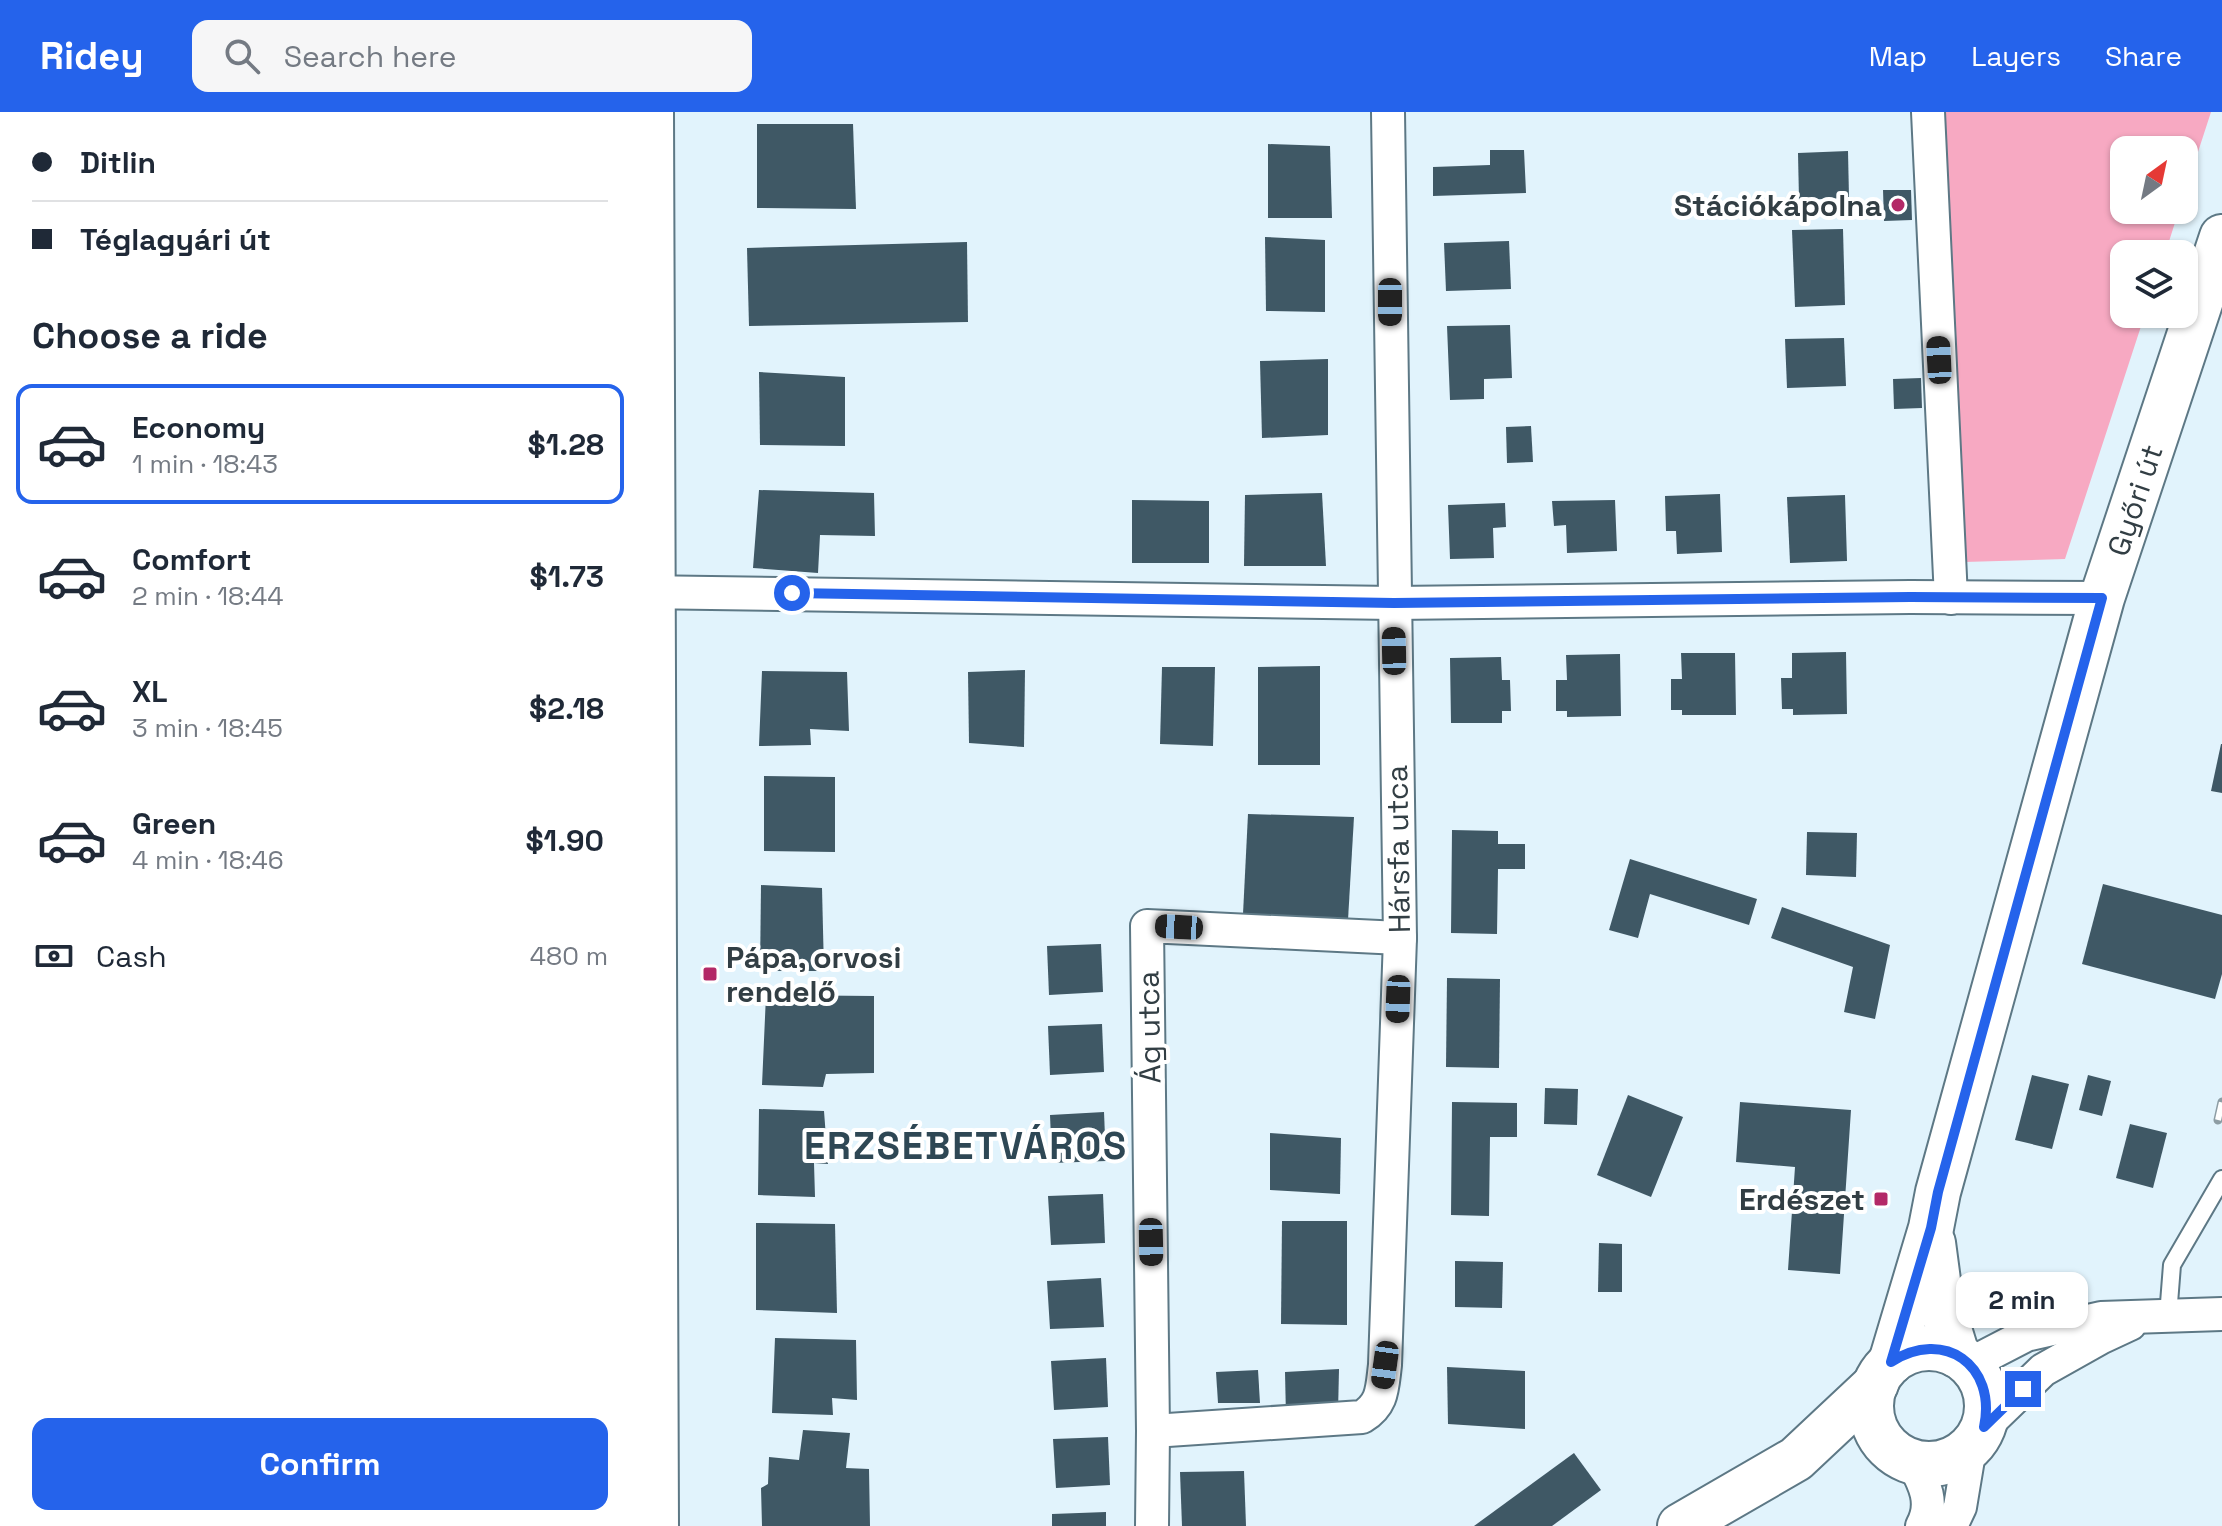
<!DOCTYPE html>
<meta charset="utf-8">
<style>
:root{--surface:#fff;--page:#f6f6f7;--text:#1f2937;--muted:#747a83;--line:#e0e1e3;--accent:#2563eb}
body{margin:0;font-family:"Space Grotesk",sans-serif;background:var(--page);color:var(--text);height:100vh;display:flex;flex-direction:column;font-size:30px;white-space:nowrap}
*{box-sizing:border-box;margin:0}
p{font-size:26px;color:var(--muted)}
.icon{flex:none;width:44px;height:44px;fill:none;stroke:currentColor;stroke-width:2;stroke-linecap:round;stroke-linejoin:round}
.map{position:relative;flex:1;overflow:hidden}
.details{display:flex;flex-direction:column;background:var(--surface);width:640px}
.details>*{flex:none}
.guide{display:grid;align-content:center;height:176px;padding:0 32px;background:var(--surface)}
.needle{width:52px;rotate:33deg}
.controls{position:absolute;left:1470px;top:24px;display:grid;gap:16px}
.controls a{display:grid;place-items:center;width:88px;height:88px;border-radius:16px;background:var(--surface);box-shadow:0 2px 6px #0004;font-size:40px}
.end{position:absolute;width:36px;height:36px;margin:-18px;border:10px solid #2563eb;background:#fff;box-shadow:0 0 0 4px #fff}
.from{border-radius:50%}
.bubble{position:absolute;height:56px;border-radius:16px;background:var(--surface);box-shadow:0 2px 6px #0004;font-size:26px;font-weight:700;line-height:56px;text-align:center}
.car{position:absolute;width:24px;height:48px;margin:-24px -12px;border-radius:10px;box-shadow:0 0 6px 2px #0007;background:linear-gradient(#222 24%,#8ab4d8 0 40%,#222 0 76%,#8ab4d8 0 86%,#222 0)}
.guide b{display:flex;align-items:center;gap:28px;height:76px;font-size:30px}
.guide b+b{border-top:2px solid var(--line)}
.guide i{width:20px;height:20px;background:var(--text)}
ul{padding:0;list-style:none}
li{display:flex;align-items:center;gap:24px;height:120px;margin:0 16px 12px;padding:0 16px;border:4px solid transparent;border-radius:16px}
li div{flex:1}
li b{display:block;font-size:30px}
li em{font-style:normal;font-weight:700}
li.on{border-color:var(--accent)}
li>.icon{width:72px;height:72px;stroke-width:1.5}
h2{padding:0 32px;font-size:36px;line-height:96px}
.pay{display:flex;align-items:center;gap:20px;height:88px;padding:0 32px;font-size:30px}
.pay p{margin-inline-start:auto}
.cta{display:flex;gap:16px;margin-top:auto;padding:16px 32px}
.cta a{flex:1;height:92px;border-radius:16px;background:var(--accent);color:#fff;font-size:32px;font-weight:700;line-height:92px;text-align:center}
header{display:flex;align-items:center;gap:48px;box-sizing:border-box;height:112px;padding:0 40px;background:var(--accent);color:#fff}
header strong{font-size:38px}
nav{display:flex;gap:44px;margin-inline-start:auto;font-size:28px}
.search{width:560px;height:72px;background:var(--page);display:flex;align-items:center;gap:20px;box-sizing:border-box;padding:0 28px;border-radius:16px;color:var(--muted);font-size:30px}
main{display:flex;flex:1;min-height:0}
.map>svg:first-child{display:block}
.green{fill:#f7a9c2}
.building{fill:#3f5865}
.lines{fill:none;stroke-linecap:round;stroke-linejoin:round}
.lane-casing{stroke:#5d7885;stroke-width:20}
.street-casing{stroke:#5d7885;stroke-width:36}
.secondary-casing{stroke:#5d7885;stroke-width:48}
.lane{stroke:#fff;stroke-width:16}
.street{stroke:#fff;stroke-width:32}
.secondary{stroke:#fff;stroke-width:44}
.rail-casing{stroke:#8d9da4;stroke-width:9}
.rail{stroke:#fff;stroke-width:6;stroke-dasharray:18;stroke-linecap:butt}
.route{stroke:#2563eb;stroke-width:10}
.poi-dot{fill:#b32967;stroke:#fff;stroke-width:3}
.labels{text-anchor:middle;dominant-baseline:central;stroke-width:8;stroke-linejoin:round;paint-order:stroke}
.poi-label{font-size:30px;font-weight:bold;fill:#323e44;stroke:#fff;text-anchor:end}
.street-label{font-size:30px;fill:#323e44;stroke:#fff}
.district-label{font-size:38px;font-weight:bold;letter-spacing:2px;fill:#2e4754;stroke:#fff}
</style>
<header>
<strong>Ridey</strong>
<div class="search"><svg class="icon" aria-label="search" viewBox="0 0 24 24"><circle cx="10" cy="10" r="6"/><path d="M15 15l6 6"/></svg>Search here</div>
<nav><a>Map</a><a>Layers</a><a>Share</a></nav>
</header>
<main>
<section class="details">
<div class="guide">
<b><i class="from"></i>Ditlin</b>
<b><i></i>Téglagyári út</b>
</div>
<h2>Choose a ride</h2>
<ul>
<li class="on"><svg class="icon" aria-label="car" viewBox="0 0 24 24"><path d="M5 17H2v-5l4-1 3-4h7l3 4 3 1v5h-3M9 17h6M6 11h13"/><circle cx="7" cy="17" r="2"/><circle cx="17" cy="17" r="2"/></svg><div><b>Economy</b><p>1 min · 18:43</p></div><em>$1.28</em></li>
<li><svg class="icon" aria-label="car" viewBox="0 0 24 24"><path d="M5 17H2v-5l4-1 3-4h7l3 4 3 1v5h-3M9 17h6M6 11h13"/><circle cx="7" cy="17" r="2"/><circle cx="17" cy="17" r="2"/></svg><div><b>Comfort</b><p>2 min · 18:44</p></div><em>$1.73</em></li>
<li><svg class="icon" aria-label="car" viewBox="0 0 24 24"><path d="M5 17H2v-5l4-1 3-4h7l3 4 3 1v5h-3M9 17h6M6 11h13"/><circle cx="7" cy="17" r="2"/><circle cx="17" cy="17" r="2"/></svg><div><b>XL</b><p>3 min · 18:45</p></div><em>$2.18</em></li>
<li><svg class="icon" aria-label="car" viewBox="0 0 24 24"><path d="M5 17H2v-5l4-1 3-4h7l3 4 3 1v5h-3M9 17h6M6 11h13"/><circle cx="7" cy="17" r="2"/><circle cx="17" cy="17" r="2"/></svg><div><b>Green</b><p>4 min · 18:46</p></div><em>$1.90</em></li>
</ul>
<div class="pay"><svg class="icon" aria-label="cash" viewBox="0 0 24 24"><path d="M3 7h18v10H3z"/><circle cx="12" cy="12" r="2"/></svg>Cash<p>480 m</p></div>
<div class="cta"><a>Confirm</a></div>
</section>
<div class="map">
<svg width="1582" height="1414" viewBox="0 0 1582 1414">
<rect width="100%" height="100%" fill="#e1f3fc"/>
<!-- green -->
<path class="green" d="M1303,0H1571L1544,83V38H1484V98H1539L1525,142H1484V202H1505L1425,447L1324,450Z"/>
<!-- building -->
<g class="building">
<path d="M117,12H213L216,97L117,96Z"/>
<path d="M628,32L690,34L692,106H628Z"/>
<path d="M850,38H884L886,81L793,84V55L850,53Z"/>
<path d="M1208,39L1209,86L1159,88L1158,41Z"/>
<path d="M1243,78H1271L1272,108L1244,109Z"/>
<path d="M1203,117L1205,193L1155,195L1152,118Z"/>
<path d="M625,125L685,128V200L626,199Z"/>
<path d="M869,129L871,177L806,179L804,131Z"/>
<path d="M327,130L328,210L109,214L107,136Z"/>
<path d="M870,213L872,266L844,267V287L810,288L807,214Z"/>
<path d="M1204,226L1206,274L1147,276L1145,227Z"/>
<path d="M688,247V323L622,326L620,249Z"/>
<path d="M119,260L205,265V334L120,333Z"/>
<path d="M1281,266L1282,296L1254,297L1253,267Z"/>
<path d="M891,314L893,350L867,351L866,315Z"/>
<path d="M119,378L234,381L235,424L180,423L178,461L113,456Z"/>
<path d="M682,381L686,454H604L605,383Z"/>
<path d="M1080,382L1082,440L1037,442L1036,419H1026L1025,384Z"/>
<path d="M1205,383L1207,449L1150,451L1147,385Z"/>
<path d="M492,388L569,389V451H492Z"/>
<path d="M975,388L977,439L927,441L926,413L914,414L912,389Z"/>
<path d="M865,391L866,415L853,416L854,446L810,447L808,393Z"/>
<path d="M1206,540L1207,602L1153,603V597H1142L1141,566H1152V541Z"/>
<path d="M1041,541H1095L1096,603H1042V598H1031V567H1042Z"/>
<path d="M980,542L981,604L927,605V599H916V568H927L926,543Z"/>
<path d="M861,545L862,568H870L871,599H862V611H811L810,546Z"/>
<path d="M680,554V653H618V555Z"/>
<path d="M522,555H575L573,634L520,632Z"/>
<path d="M385,558L384,635L329,631L328,560Z"/>
<path d="M122,559L207,560L209,619L170,617L171,633L119,634Z"/>
<path d="M1581,632H1582V681L1571,679Z"/>
<path d="M124,664L195,665V740L124,739Z"/>
<path d="M608,702L714,705L708,808L603,802Z"/>
<path d="M812,718L858,719V732H885V757H858L857,822L811,821Z"/>
<path d="M1167,720L1217,721L1216,765L1166,763Z"/>
<path d="M990,747L1117,787L1109,813L1010,782L998,826L969,818Z"/>
<path d="M1463,772L1582,803V862L1575,887L1442,852Z"/>
<path d="M121,773L182,776L184,859H120Z"/>
<path d="M1142,795L1250,833L1235,907L1204,900L1213,855L1131,826Z"/>
<path d="M461,832L463,880L409,883L407,834Z"/>
<path d="M807,866L860,867L859,956L806,955Z"/>
<path d="M126,883L234,884V961L186,962L183,975L122,973Z"/>
<path d="M462,912L464,960L410,963L408,914Z"/>
<path d="M1392,963L1429,972L1412,1037L1375,1028Z"/>
<path d="M1448,963L1471,969L1462,1004L1439,998Z"/>
<path d="M905,976L938,977L937,1013L904,1012Z"/>
<path d="M988,983L1043,1005L1011,1085L957,1063Z"/>
<path d="M812,990L877,991V1025H850L849,1104L811,1103Z"/>
<path d="M1100,990L1211,998L1200,1162L1148,1158L1155,1055L1096,1050Z"/>
<path d="M119,997L184,999L188,1052L174,1051L175,1085L118,1083Z"/>
<path d="M464,1000L466,1049L412,1051L410,1003Z"/>
<path d="M1490,1012L1527,1021L1513,1076L1476,1066Z"/>
<path d="M630,1021L701,1026L700,1082L630,1078Z"/>
<path d="M463,1082L465,1131L411,1133L408,1084Z"/>
<path d="M642,1109H707V1213L641,1212Z"/>
<path d="M116,1111L195,1112L197,1201L116,1198Z"/>
<path d="M959,1131L982,1132V1180H958Z"/>
<path d="M815,1149L863,1150L862,1196L815,1195Z"/>
<path d="M461,1166L464,1215L410,1217L407,1169Z"/>
<path d="M135,1226L216,1228L217,1288L192,1286L193,1303L132,1301Z"/>
<path d="M466,1246L468,1295L414,1298L411,1249Z"/>
<path d="M807,1255L885,1259V1317L808,1312Z"/>
<path d="M699,1257L698,1301L646,1305L645,1260Z"/>
<path d="M618,1258L620,1291H578L576,1260Z"/>
<path d="M163,1318L210,1321L206,1356L229,1357L230,1414H122L121,1376L128,1372L129,1345L159,1348Z"/>
<path d="M468,1325L470,1373L416,1376L413,1327Z"/>
<path d="M934,1341L961,1378L912,1414H834Z"/>
<path d="M604,1359L606,1414H542L540,1360Z"/>
<path d="M466,1400V1414H412V1402Z"/>
</g>
<g class="lines">
<!-- lane casing -->
<g class="lane-casing">
<path id="lane" d="M1528,1204L1532,1153L1582,1067"/>
</g>
<!-- street casing -->
<g class="street-casing">
<g id="street">
<path d="M1288,0L1311,486"/>
<path d="M0,480L754,491L1270,485L1462,486"/>
<path d="M1330,1252L1386,1223L1461,1206L1582,1202"/>
<path d="M1344,1315L1403,1258L1460,1226L1490,1212"/>
<path d="M513,1319L722,1305C743,1292 742,1277 745,1253L760,826L748,0"/>
<path d="M1273,1350C1284,1371 1295,1391 1282,1414"/>
<path d="M512,1414L513,1319L507,814L760,826"/>
<path d="M1311,1414L1320,1395L1330,1335"/>
</g>
</g>
<!-- secondary casing -->
<g class="secondary-casing">
<g id="secondary">
<path d="M11,0L16,1414"/>
<path d="M1293,1131L1301,1191L1317,1243"/>
<circle cx="1289" cy="1294" r="58"/>
<path id="s1" d="M1251,1250L1291,1116L1298,1080L1462,486L1582,125"/>
<path d="M1040,1414L1156,1347L1236,1272"/>
</g>
</g>
<!-- lane -->
<use href="#lane" class="lane"/>
<!-- street -->
<use href="#street" class="street"/>
<!-- secondary -->
<use href="#secondary" class="secondary"/>
<!-- rail casing -->
<g class="rail-casing">
<path id="rail" d="M1578,1008L1582,990"/>
</g>
<!-- rail -->
<use href="#rail" class="rail"/>
</g>
<g class="lines">
<!-- route -->
<path class="route" d="M152,481L754,491L1270,485L1462,486L1298,1080L1291,1116L1251,1250C1304,1216 1357,1253 1344,1315L1383,1277"/>
</g>
<!-- markers -->
<g class="poi-dot">
<circle cx="1258" cy="93" r="8"/>
<rect x="62" y="854" width="16" height="16" rx="4"/>
<rect x="1233" y="1079" width="16" height="16" rx="4"/>
</g>
<g class="labels">
<!-- poi labels -->
<g class="poi-label">
<text x="1242" y="93">Stációkápolna</text>
<text x="86" y="845" text-anchor="start">Pápa, orvosi<tspan x="86" dy="34">rendelő</tspan></text>
<text x="1225" y="1087">Erdészet</text>
</g>
<!-- street labels -->
<g class="street-label">
<text stroke="none"><textPath href="#s1" startOffset="896">Győri út</textPath></text>
<text transform="translate(758 737) rotate(-91)">Hársfa utca</text>
<text transform="translate(509 915) rotate(-91)">Ág utca</text>
</g>
<!-- district labels -->
<g class="district-label">
<text x="326" y="1034">ERZSÉBETVÁROS</text>
</g>
</g>
</svg>
<div class="controls">
<a><svg class="needle" viewBox="-14 -14 28 28"><path d="M0-13l5 13h-10z" fill="#e53935"/><path d="M0 13l5-13h-10z" fill="#747a83"/></svg></a>
<a><svg class="icon" aria-label="layers" viewBox="0 0 24 24"><path d="M12 4l9 5-9 5-9-5zM3 14l9 5 9-5"/></svg></a>
</div>
<i class="end from" style="left:152px;top:481px"></i>
<i class="end" style="left:1383px;top:1277px"></i>
<div class="bubble" style="left:1316px;top:1160px;width:132px">2 min</div>
<i class="car" style="left:750px;top:190px;rotate:180deg"></i>
<i class="car" style="left:1299px;top:248px;rotate:357deg"></i>
<i class="car" style="left:754px;top:539px;rotate:359deg"></i>
<i class="car" style="left:539px;top:815px;rotate:273deg"></i>
<i class="car" style="left:758px;top:887px;rotate:182deg"></i>
<i class="car" style="left:511px;top:1130px;rotate:179deg"></i>
<i class="car" style="left:745px;top:1253px;rotate:188deg"></i>
</div>
</main>
